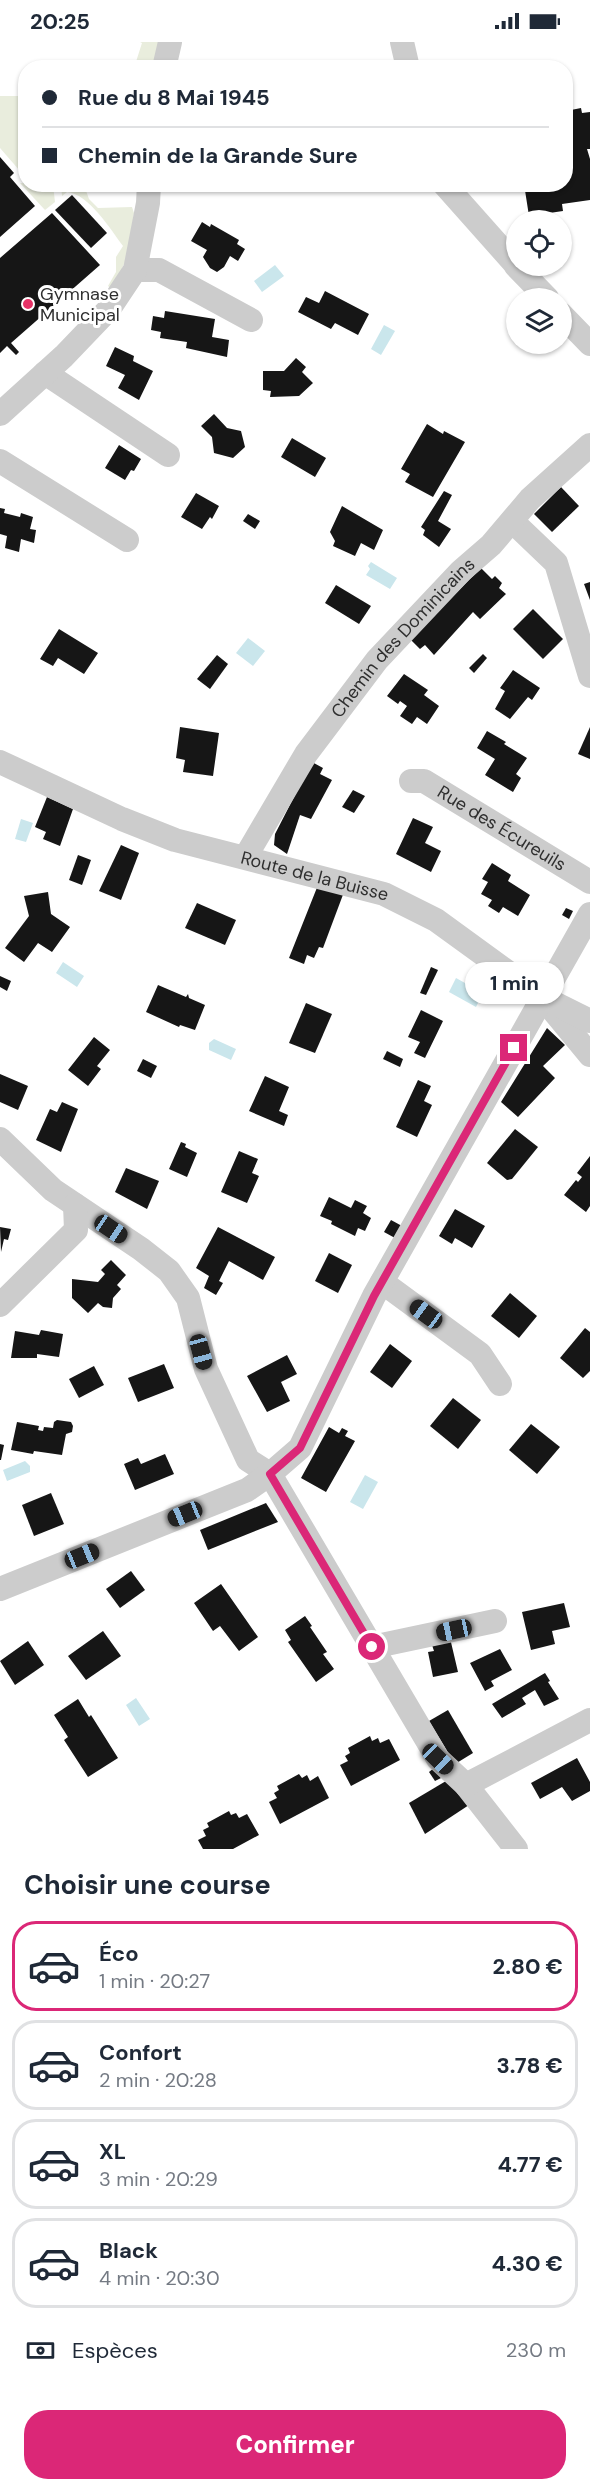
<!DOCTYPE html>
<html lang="fr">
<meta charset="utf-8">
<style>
:root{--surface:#fff;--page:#f2f2f3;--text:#1f2937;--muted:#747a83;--line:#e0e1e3;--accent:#db2777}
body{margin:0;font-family:"DM Sans",sans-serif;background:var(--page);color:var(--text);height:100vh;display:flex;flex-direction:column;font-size:22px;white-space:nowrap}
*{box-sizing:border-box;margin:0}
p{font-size:20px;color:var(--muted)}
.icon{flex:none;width:33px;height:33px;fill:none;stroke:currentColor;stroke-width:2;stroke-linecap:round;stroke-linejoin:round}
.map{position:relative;height:1807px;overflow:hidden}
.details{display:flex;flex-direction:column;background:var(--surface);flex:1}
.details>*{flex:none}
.hud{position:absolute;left:18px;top:18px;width:555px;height:132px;border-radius:24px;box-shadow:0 2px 4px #0004;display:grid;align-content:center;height:132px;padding:0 24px;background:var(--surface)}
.fabs{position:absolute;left:506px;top:168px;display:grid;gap:12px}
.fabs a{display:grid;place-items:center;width:66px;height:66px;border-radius:50%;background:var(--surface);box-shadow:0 2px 4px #0004;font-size:30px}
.end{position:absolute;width:27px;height:27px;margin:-14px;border:8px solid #db2777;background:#fff;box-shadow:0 0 0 3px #fff}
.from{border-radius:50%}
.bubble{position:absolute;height:42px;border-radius:21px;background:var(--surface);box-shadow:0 2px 4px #0004;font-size:20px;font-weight:800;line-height:42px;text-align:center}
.car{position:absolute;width:18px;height:36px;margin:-18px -9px;border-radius:8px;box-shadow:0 0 4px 2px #0007;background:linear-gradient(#222 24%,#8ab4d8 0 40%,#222 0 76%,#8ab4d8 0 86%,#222 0)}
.hud b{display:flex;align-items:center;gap:21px;height:57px;font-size:22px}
.hud b+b{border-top:2px solid var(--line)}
.hud i{width:15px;height:15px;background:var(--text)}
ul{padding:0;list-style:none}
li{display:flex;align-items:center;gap:18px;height:90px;margin:0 12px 9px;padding:0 12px;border:3px solid var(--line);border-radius:24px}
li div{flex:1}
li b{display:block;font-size:22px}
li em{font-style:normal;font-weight:800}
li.on{border-color:var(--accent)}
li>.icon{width:54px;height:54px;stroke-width:1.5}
h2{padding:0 24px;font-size:27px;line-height:72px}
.pay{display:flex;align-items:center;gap:15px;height:66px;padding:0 24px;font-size:22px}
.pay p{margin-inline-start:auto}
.cta{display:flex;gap:12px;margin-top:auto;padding:12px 24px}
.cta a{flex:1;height:69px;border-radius:24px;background:var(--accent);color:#fff;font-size:24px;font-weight:800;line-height:69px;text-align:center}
.status{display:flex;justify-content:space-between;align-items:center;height:42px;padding:0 30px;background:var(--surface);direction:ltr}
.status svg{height:16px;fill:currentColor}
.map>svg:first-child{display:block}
.green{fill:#e9eddd}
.water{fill:#cae6ec}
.building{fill:#161616}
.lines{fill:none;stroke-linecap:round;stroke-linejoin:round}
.minor{stroke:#ccc;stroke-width:24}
.route{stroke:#db2777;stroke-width:8}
.poi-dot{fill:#e63266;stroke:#fff;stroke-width:2}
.labels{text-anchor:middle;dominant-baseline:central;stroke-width:6;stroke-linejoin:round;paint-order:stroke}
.poi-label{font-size:18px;fill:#2f2f2f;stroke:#fff;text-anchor:start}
.street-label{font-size:18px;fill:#2f2f2f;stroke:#fff}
</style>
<div class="status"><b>20:25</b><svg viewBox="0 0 49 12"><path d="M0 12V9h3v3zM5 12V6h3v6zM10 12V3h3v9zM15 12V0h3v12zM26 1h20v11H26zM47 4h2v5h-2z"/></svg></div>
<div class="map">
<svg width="590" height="1807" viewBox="0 0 590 1807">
<rect width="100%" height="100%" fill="#fff"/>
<!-- green -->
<g class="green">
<path d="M140,0H159L156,25L134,26L142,1Z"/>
<path d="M0,54H25V120L20,129L0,106Z"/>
<path d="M20,141L53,143L55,160L45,168Z"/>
<path d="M61,143H84L89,157L98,166L132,165L134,171L128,214L112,247L108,244L116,230V215L123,204C111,188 89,152 67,150L62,154Z"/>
</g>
<!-- water -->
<g class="water">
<path d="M275,223L284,234L262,250L254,239Z"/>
<path d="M384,283L395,289L381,313L371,307Z"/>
<path d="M371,520L397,536L390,547L366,533L370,527L368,524Z"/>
<path d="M248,596L265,609L253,624L236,611Z"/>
<path d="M21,777L33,781L26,800L15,797Z"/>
<path d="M63,920L84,934L77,945L56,931Z"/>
<path d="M456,936L483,951L476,965L449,950Z"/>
<path d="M214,997L236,1007L231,1018L209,1008V1001Z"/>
<path d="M25,1419L30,1424V1430L7,1439L3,1428Z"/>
<path d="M365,1433L378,1440L363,1467L350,1460Z"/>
<path d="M136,1656L150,1677L139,1684L126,1663Z"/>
</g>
<!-- building -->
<g class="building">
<path d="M581,66L582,71L590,70V107H587L590,117V158L562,162L563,169L529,174L524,142H566V69Z"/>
<path d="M0,115L14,131L10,135L35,164L0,195Z"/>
<path d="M72,153L107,191L91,206L55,168Z"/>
<path d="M52,171L100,223L11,301L19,310L16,313L7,304L0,311V216Z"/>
<path d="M202,180L210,185L211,182L239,198L237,202L245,207L238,219L230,214L224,225L217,230L210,226L203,215L207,208L191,199Z"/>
<path d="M325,249L369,272L358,293L335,281L331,287L298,270L306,255L319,261Z"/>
<path d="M165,269L215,277L212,295L229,298L227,315L186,306L187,300L160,296L161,290L151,288L153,274L164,276Z"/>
<path d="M115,305L134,314L133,319L153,329L139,358L118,346L125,333L106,324Z"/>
<path d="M296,316L306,325L302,330L313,341L299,354L270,355L271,349L263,348V329H284Z"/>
<path d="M214,372L227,386L241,389L245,405L233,416L214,411L212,395L201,384Z"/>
<path d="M427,382L443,392L444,389L465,400L433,455L405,440L410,432L401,427Z"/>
<path d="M292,396L326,416L315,435L281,415Z"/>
<path d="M119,403L141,417L134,429L131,428L125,438L105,426Z"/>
<path d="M561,445L579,464L552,490L534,472Z"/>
<path d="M444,449L452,453L438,479L451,487L439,505L423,493L425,488L421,485Z"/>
<path d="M196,451L219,464L212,477L210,475L202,487L181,475Z"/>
<path d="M342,464L383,488L374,508L361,501L355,514L333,504L335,499L330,490Z"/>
<path d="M0,466L5,467L4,471L20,475L21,471L33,475L30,487L36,488L34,501L21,497L19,510L5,506L7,494L0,492Z"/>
<path d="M248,472L260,479L255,487L243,479Z"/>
<path d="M481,526L492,537L495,534L502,541L499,546L506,552L480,577L473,570L434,613L425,603L420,607L410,597Z"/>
<path d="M590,540V558L584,542Z"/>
<path d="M336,543L371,564L359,582L325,561Z"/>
<path d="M533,567L563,597L543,617L513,587Z"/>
<path d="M59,587L98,611L84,632L58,616L53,624L40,617Z"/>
<path d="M483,612L487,616L474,631L469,626Z"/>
<path d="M217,613L228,622L210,647L197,637Z"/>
<path d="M513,628L540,646L532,658L528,655L510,677L495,667L505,649L500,646Z"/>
<path d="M404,632L428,648L424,653L439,664L427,682L417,675L412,682L400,674L407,664L400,659L398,662L387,654Z"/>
<path d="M180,685L219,691L213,734L183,730L185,718L176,716Z"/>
<path d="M590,685V717L578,712Z"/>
<path d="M487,689L506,700L504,702L527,716L516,732L521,736L513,750L485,733L495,717L477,706Z"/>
<path d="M312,720L323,726L320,732L332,738L311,777L300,773L287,812L274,803L275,792Z"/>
<path d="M353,748L365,754L354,771L342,765Z"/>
<path d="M47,755L73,767L60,804L43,797L46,790L35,785Z"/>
<path d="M413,776L433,785L425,801L441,809L431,830L396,812Z"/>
<path d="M121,803L139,811L121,858L99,849Z"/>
<path d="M78,813L91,818L82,843L69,838Z"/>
<path d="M492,821L511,833L508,839L530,853L518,874L503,865L499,871L488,864L492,858L481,852L488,840L482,837Z"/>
<path d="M318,843L344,850L323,906L319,905L314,916L307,913L304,922L289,916Z"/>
<path d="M48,850L51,872L70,885L52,910L38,901L24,920L5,906L29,874L24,854Z"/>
<path d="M197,861L236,878L225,903L185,886Z"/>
<path d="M566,866L573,869L569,877L562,873Z"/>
<path d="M431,925L438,928L426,953L420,951Z"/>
<path d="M0,934L11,939L7,949L0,945Z"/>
<path d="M158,943L186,955L188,952L189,956L205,963L195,988L180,983L179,985L146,970Z"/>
<path d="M306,961L332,972L315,1011L289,1001Z"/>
<path d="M421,968L443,979L425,1016L414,1011L420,1000L408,995Z"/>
<path d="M547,986L565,1003L543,1024L555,1036L518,1075L501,1060Z"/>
<path d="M94,995L110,1008L97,1024L101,1027L88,1044L68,1028Z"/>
<path d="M387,1009L403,1017L400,1025L383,1017Z"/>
<path d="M143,1017L157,1024L151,1036L137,1029Z"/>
<path d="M0,1032L28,1044L18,1068L0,1060Z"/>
<path d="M265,1034L289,1045L279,1069L288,1073L284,1084L249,1069Z"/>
<path d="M418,1038L431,1044L424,1059L432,1063L417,1095L396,1085Z"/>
<path d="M62,1060L78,1067L61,1110L36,1098L50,1067L57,1070Z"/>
<path d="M515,1087L538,1105L512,1137L507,1138L487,1121Z"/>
<path d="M181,1100L186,1102L185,1105L197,1111L187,1135L169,1127Z"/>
<path d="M239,1109L258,1117L252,1131L259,1134L247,1161L221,1150Z"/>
<path d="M590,1114V1164L586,1170L564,1153L576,1138L578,1140L582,1135L577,1131Z"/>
<path d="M126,1126L159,1139L147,1167L115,1150Z"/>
<path d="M329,1155L351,1166L355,1158L367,1164L363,1171L371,1176L365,1189L358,1186L355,1194L331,1182L332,1179L320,1174Z"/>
<path d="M455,1167L485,1184L472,1206L455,1196L452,1202L439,1194Z"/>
<path d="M391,1178L402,1184L395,1196L384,1190Z"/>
<path d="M0,1185L11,1187L8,1198L4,1197L1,1210Z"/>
<path d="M218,1185L275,1215L263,1238L229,1219L219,1239L223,1241L216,1253L204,1246L209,1234L196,1226Z"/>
<path d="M329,1211L352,1223L338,1251L315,1239Z"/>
<path d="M111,1218L126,1233L117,1243L121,1247L113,1256L112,1266L103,1265L98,1261L88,1271L72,1256V1237L98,1240L105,1232L101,1228Z"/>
<path d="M510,1251L537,1274L519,1296L491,1274Z"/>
<path d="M585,1286L590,1290V1329L583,1336L560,1316Z"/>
<path d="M41,1288L63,1292L59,1315L37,1312V1316H11L15,1289L39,1293Z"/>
<path d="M390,1302L412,1319L392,1346L370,1330Z"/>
<path d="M287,1313L297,1332L281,1340L290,1359L267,1370L247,1334Z"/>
<path d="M164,1322L174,1346L138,1360L128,1336Z"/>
<path d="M94,1324L104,1343L79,1356L69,1337Z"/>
<path d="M453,1356L481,1378L458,1407L430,1384Z"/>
<path d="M57,1378L71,1380L73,1384L72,1390L66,1392L62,1413L34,1409L33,1412L11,1408L17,1380L39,1384L38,1388L43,1389L44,1385L53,1386L54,1380Z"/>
<path d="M531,1382L560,1405L537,1432L509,1408Z"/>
<path d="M329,1385L339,1391L342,1386L348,1389L345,1394L355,1399L326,1450L301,1436Z"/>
<path d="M0,1402L4,1403L1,1418H0Z"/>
<path d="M165,1412L174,1432L135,1448L124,1422L138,1416L141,1422Z"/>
<path d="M51,1451L64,1482L34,1494L22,1463Z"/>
<path d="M266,1461L278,1480L208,1508L200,1488Z"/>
<path d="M131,1529L145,1548L120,1566L106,1547Z"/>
<path d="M221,1542L258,1595L239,1609L220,1584L213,1589L194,1561Z"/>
<path d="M564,1561L570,1585L552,1589L555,1602L531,1608L522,1570Z"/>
<path d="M305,1574L312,1584L310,1585L327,1610L323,1612L334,1627L316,1640L288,1600L291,1598L285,1588Z"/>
<path d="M103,1589L121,1614L86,1638L68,1614Z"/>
<path d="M450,1596L458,1630L433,1635L428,1610L434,1609L431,1600Z"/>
<path d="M28,1599L44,1623L15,1643L0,1619Z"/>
<path d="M500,1607L512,1628L491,1639L494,1644L485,1649L470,1621Z"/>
<path d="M545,1631L550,1639L548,1640L559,1657L544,1664L535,1648L522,1656L526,1662L502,1676L492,1662Z"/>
<path d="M78,1657L89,1675L91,1673L118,1716L88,1735L64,1698L68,1695L54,1673Z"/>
<path d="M448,1668L473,1711L455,1722L429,1679Z"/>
<path d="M370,1694L372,1699L378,1696L380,1701L389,1697L400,1718L351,1744L340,1723L348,1719L345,1714L350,1711L348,1706Z"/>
<path d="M577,1716L590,1740V1749L572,1759L562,1745L540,1757L531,1741Z"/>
<path d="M434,1726L441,1736L435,1739L429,1730Z"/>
<path d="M299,1732L302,1736L307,1733L310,1739L318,1734L329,1756L280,1782L269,1760L277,1756L274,1751L279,1748L277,1744Z"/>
<path d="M446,1739L469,1763L425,1792L409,1761Z"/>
<path d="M229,1769L231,1773L236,1771L239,1776L247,1772L259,1793L233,1807H203L198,1798L206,1794L203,1788L209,1785L207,1781Z"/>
</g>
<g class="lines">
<!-- minor -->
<g class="minor">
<path d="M402,0L408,26"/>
<path d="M164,26L170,0"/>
<path d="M444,142L516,223"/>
<path d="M516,224L547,256"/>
<path d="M135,228H159L251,278"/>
<path d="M561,272L590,302"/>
<path d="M45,331L168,413"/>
<path d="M0,372L64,314L109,267L135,228L148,161L149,142"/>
<path d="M0,419L127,498"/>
<path d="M512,479L556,521L590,634"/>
<path id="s1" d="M0,720L122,777L175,798L384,852L436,878L542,955L590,1013"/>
<path id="s2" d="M411,739H424L590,840"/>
<path id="s3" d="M246,814L306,712L377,618L461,529L491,503L530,457L590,403"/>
<path d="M552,960L590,979"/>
<path d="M0,1097L53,1148L141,1207L169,1229L188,1256L206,1327L248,1418L270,1432L438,1717L466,1743L516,1807"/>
<path d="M382,1240L480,1312L500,1342"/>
<path d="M0,1263L76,1188L75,1163"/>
<path d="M0,1547L247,1448L270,1432L300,1406L374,1254L590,872"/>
<path d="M372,1605L495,1579"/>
<path d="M466,1743L590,1678"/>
</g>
</g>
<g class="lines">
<!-- route -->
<path class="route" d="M372,1605L270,1432L300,1406L374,1254L514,1006"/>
</g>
<!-- markers -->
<circle class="poi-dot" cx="28" cy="262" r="6"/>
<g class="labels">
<!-- poi labels -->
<g class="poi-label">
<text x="40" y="252">Gymnase<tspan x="40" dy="21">Municipal</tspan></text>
</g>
<!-- street labels -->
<g class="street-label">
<text stroke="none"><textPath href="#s3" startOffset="270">Chemin des Dominicains</textPath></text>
<text stroke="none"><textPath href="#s2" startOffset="104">Rue des Écureuils</textPath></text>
<text stroke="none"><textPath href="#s1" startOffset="336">Route de la Buisse</textPath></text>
</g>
</g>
</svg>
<div class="fabs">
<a><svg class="icon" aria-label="locate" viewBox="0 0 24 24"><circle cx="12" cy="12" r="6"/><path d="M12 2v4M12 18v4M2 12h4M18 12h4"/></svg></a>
<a><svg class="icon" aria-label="layers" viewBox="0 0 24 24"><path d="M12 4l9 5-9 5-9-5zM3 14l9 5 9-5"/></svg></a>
</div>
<i class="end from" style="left:372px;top:1605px"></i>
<i class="end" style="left:514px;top:1006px"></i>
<div class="bubble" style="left:465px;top:920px;width:99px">1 min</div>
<i class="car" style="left:111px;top:1187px;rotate:124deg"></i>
<i class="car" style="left:426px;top:1272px;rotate:306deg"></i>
<i class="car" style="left:201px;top:1310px;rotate:165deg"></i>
<i class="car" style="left:185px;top:1472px;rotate:248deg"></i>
<i class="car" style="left:82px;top:1514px;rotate:68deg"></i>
<i class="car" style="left:454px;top:1588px;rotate:258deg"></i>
<i class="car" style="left:438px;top:1717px;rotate:134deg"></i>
<div class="hud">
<b><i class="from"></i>Rue du 8 Mai 1945</b>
<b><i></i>Chemin de la Grande Sure</b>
</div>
</div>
<section class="details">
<h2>Choisir une course</h2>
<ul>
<li class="on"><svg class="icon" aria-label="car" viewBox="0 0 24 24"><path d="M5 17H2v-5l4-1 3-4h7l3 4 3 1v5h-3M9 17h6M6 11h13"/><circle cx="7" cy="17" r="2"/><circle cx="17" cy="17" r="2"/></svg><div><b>Éco</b><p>1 min · 20:27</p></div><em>2.80 €</em></li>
<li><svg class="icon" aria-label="car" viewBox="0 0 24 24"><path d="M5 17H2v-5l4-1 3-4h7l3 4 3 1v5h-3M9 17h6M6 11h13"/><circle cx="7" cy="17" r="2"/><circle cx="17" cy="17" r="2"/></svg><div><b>Confort</b><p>2 min · 20:28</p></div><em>3.78 €</em></li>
<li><svg class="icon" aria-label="car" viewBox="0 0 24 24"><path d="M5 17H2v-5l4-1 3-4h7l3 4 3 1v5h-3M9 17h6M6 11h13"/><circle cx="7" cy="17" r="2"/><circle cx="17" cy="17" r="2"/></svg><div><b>XL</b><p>3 min · 20:29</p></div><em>4.77 €</em></li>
<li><svg class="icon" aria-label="car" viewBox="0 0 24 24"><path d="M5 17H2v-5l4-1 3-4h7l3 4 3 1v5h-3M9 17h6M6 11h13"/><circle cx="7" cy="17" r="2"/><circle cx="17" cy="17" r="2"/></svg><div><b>Black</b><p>4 min · 20:30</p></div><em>4.30 €</em></li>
</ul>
<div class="pay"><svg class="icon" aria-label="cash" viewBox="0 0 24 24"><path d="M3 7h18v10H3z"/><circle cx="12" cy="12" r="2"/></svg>Espèces<p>230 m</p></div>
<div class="cta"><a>Confirmer</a></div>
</section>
